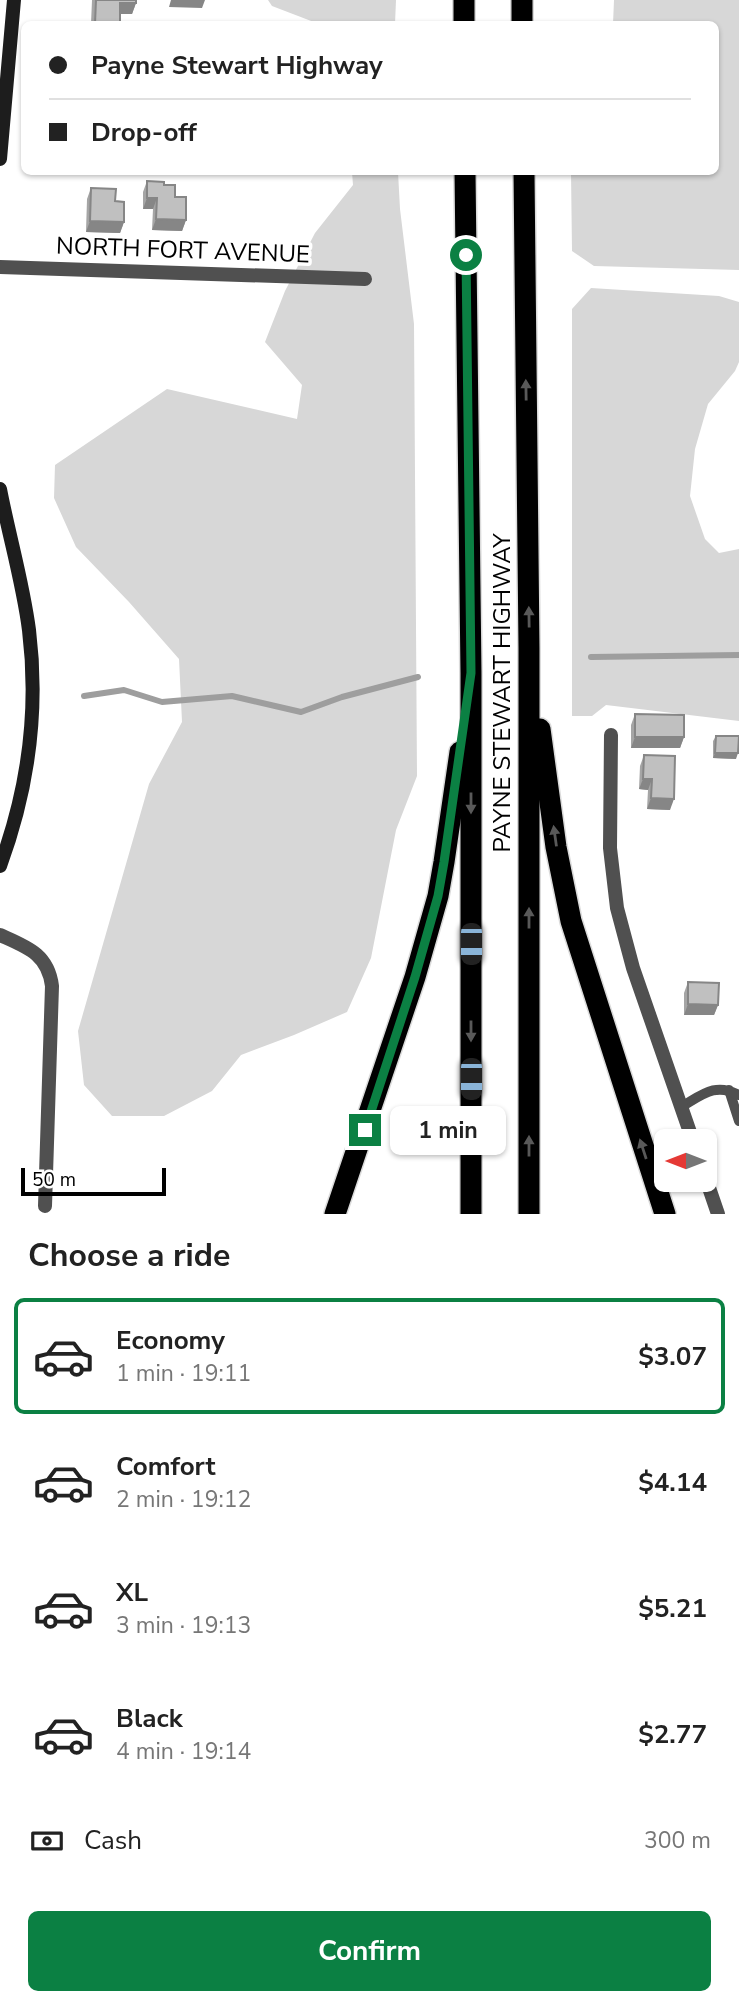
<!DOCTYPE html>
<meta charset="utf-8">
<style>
:root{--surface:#fff;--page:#f2f2f2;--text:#222;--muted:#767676;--line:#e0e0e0;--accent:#0b8043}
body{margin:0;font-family:"Nunito Sans",sans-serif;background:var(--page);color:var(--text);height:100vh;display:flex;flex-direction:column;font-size:26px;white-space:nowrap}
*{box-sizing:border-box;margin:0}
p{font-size:23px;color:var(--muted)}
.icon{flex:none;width:38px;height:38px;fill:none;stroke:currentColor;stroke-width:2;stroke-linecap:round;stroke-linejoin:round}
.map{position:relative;height:1214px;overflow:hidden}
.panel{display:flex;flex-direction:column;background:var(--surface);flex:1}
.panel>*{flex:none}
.guide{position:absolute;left:21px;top:21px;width:698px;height:154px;border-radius:10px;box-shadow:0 2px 5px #0004;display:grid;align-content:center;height:154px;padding:0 28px;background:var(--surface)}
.needle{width:46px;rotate:270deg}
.buttons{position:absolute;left:654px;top:1129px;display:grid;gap:14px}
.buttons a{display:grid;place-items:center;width:63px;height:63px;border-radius:10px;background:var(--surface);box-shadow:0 2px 5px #0004;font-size:35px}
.scale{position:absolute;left:21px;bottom:18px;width:145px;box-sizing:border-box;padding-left:7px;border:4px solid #000;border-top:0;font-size:19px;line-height:24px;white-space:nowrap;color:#000;-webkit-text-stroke:5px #fff;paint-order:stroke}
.end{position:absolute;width:32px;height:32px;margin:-16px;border:9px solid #0b8043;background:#fff;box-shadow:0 0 0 4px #fff}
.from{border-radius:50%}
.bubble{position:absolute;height:49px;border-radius:10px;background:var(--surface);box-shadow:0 2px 5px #0004;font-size:23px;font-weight:700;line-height:49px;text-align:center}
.car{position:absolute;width:21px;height:42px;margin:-21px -10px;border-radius:9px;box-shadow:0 0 5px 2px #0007;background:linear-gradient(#222 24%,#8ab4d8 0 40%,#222 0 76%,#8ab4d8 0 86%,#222 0)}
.guide b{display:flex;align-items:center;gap:24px;height:66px;font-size:26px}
.guide b+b{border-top:2px solid var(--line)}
.guide i{width:18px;height:18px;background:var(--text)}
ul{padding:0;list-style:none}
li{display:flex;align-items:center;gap:21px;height:116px;margin:0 14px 10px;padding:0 14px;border:4px solid transparent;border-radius:10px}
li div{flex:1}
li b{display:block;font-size:26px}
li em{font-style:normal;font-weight:700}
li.active{border-color:var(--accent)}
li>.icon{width:63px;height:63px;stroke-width:1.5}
h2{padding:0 28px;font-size:32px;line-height:84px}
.pay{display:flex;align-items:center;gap:18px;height:77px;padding:0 28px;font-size:26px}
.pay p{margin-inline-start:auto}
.button{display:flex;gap:14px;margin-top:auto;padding:14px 28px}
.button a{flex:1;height:80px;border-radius:10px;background:var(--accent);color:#fff;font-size:28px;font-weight:700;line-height:80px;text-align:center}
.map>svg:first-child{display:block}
.green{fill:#d7d7d7}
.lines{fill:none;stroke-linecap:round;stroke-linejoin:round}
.stream{stroke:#9e9e9e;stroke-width:6}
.motorway-casing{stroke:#dbdbdb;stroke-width:24}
.service{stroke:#505050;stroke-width:10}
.minor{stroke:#505050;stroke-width:14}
.secondary{stroke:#1d1d1d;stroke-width:14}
.motorway{stroke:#000;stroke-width:21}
.wall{fill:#a5a5a5}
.shaded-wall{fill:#868686}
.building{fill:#c0c0c0;stroke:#868686;stroke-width:2}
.oneway{fill:#595959}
.route{stroke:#0b8043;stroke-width:9}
.labels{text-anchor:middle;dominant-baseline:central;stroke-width:7;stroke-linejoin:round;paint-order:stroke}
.street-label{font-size:24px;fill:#000;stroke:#fff}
</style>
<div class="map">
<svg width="739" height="1214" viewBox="0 0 739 1214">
<rect width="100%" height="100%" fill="#fff"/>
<!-- green -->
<g class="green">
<path d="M268,0H396L395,24H319L272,6Z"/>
<path d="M614,0H739V270L594,266L572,251L571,172H716V24H613Z"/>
<path d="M352,172H398L400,209L414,324L417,776L396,830L371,958L347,1012L294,1035L241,1055L212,1091L164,1116H112L84,1085L78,1031L149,784L182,722L179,659L129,602L76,547L54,498L55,465L167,389L297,419L302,385L265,342L285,291L315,233L353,185Z"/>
<path d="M591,288L719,296L739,302V362L735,371L708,404L695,449L690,496L705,539L719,553L739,549V721L606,705L592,716H572V309Z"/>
</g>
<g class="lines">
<!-- stream -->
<g class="stream">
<path d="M591,657L739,655"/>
<path d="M84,696L124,690L162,702L232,696L301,712L342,697L418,677"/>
</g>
<!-- motorway casing -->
<g class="motorway-casing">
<g id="motorway">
<path d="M464,0V24"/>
<path d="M522,0V24"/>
<path d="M465,172L471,673V1214"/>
<path d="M524,172L529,648V1214"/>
<path d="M540,729L556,847L571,921L665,1214"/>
<path d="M335,1214L415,977L438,896L444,862L460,752"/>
</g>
</g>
<!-- service -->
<g class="service">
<path d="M729,1090L739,1121"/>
<path d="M681,1107C702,1095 715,1082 739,1095"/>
</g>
<!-- minor -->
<g class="minor">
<path d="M0,267L365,279"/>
<path d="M611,735L610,848L617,908L633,968L693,1141"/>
<path d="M0,935C27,947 48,954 52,986L45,1206"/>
<path d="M705,1176L718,1214"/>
</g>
<!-- secondary -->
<g class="secondary">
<path d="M0,159L14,0"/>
<path d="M0,489C9,536 23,583 29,630C39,711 28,790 0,866"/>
</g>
<!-- motorway -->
<use href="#motorway" class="motorway"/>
</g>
<!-- wall -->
<g class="wall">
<path d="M92,0H136V3L132,14H120V24H91Z"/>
<path d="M147,181L164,185L175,197L186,220L182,231L152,230L153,209H143V192Z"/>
<path d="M91,188L115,201L124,222L120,233L86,232L87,199Z"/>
<path d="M635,714L684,737L680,748H631V725Z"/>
<path d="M716,736L736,759L713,758V741Z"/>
<path d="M644,755L670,810L647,809L648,790L639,789L640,766Z"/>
<path d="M688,982L718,1005L714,1015H684V993Z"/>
</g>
<!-- shaded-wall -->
<g class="shaded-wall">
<path d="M171,0H205L202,8L169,7Z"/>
<path d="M120,3H136L132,14H116Z"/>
<path d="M147,198H157L153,209H143Z"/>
<path d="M156,219L186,220L182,231L152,230Z"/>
<path d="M90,221L124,222L120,233L86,232Z"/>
<path d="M635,737H684L680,748H631Z"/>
<path d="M715,753H738L736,759L713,758Z"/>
<path d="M643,779H652L648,790L639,789Z"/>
<path d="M651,798L674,799L670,810L647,809Z"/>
<path d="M688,1004L718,1005L714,1015H684Z"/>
</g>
<!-- building -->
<g class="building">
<path d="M96,0H136V3H120V24H95Z"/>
<path d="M147,181L164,182V185H175V197H186V220L156,219L157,198H147Z"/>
<path d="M91,188L116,189L115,201L124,202V222L90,221Z"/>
<path d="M635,714L684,715V737H635Z"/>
<path d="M716,736H739L738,753H715Z"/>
<path d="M644,755L675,756L674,799L651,798L652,779H643Z"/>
<path d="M688,982L719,983L718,1005L688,1004Z"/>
</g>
<!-- one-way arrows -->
<defs><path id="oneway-solid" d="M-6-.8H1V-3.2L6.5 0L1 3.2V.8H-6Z" transform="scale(1.75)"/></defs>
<g class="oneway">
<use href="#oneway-solid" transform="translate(526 390) rotate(-91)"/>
<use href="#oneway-solid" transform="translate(529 617) rotate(-91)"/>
<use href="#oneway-solid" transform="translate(471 803) rotate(90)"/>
<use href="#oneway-solid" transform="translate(555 836) rotate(-98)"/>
<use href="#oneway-solid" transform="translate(529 918) rotate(-90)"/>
<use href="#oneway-solid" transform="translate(471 1031) rotate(90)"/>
<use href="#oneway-solid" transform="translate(529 1146) rotate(-90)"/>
<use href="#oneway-solid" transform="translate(643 1149) rotate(-108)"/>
</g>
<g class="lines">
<!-- route -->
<path class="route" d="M365,1130L415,977L438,896L444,862L471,673L466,255"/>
</g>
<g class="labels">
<!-- street labels -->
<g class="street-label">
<text transform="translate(183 250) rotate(2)">NORTH FORT AVENUE</text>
<text transform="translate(502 693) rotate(-90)">PAYNE STEWART HIGHWAY</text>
</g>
</g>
</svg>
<div class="buttons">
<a><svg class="needle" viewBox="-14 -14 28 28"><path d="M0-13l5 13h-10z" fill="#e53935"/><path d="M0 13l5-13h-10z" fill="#767676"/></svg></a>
</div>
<div class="scale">50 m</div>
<i class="end from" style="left:466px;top:255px"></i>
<i class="end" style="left:365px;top:1130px"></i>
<div class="bubble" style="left:390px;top:1106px;width:116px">1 min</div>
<i class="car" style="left:471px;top:944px;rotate:180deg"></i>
<i class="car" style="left:471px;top:1079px;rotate:180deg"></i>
<div class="guide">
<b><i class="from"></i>Payne Stewart Highway</b>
<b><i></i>Drop-off</b>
</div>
</div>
<section class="panel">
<h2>Choose a ride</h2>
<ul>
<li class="active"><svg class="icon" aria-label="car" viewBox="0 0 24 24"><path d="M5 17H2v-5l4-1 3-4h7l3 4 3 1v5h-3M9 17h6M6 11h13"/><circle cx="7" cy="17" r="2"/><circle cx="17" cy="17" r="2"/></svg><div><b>Economy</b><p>1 min · 19:11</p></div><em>$3.07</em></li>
<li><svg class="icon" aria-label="car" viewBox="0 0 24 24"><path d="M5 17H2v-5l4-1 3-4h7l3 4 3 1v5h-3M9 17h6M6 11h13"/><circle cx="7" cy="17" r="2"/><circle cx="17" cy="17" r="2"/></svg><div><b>Comfort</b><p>2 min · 19:12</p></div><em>$4.14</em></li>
<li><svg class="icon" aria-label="car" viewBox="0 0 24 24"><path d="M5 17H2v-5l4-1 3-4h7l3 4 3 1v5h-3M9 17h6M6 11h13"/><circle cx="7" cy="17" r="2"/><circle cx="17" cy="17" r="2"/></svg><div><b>XL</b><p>3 min · 19:13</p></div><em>$5.21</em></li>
<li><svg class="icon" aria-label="car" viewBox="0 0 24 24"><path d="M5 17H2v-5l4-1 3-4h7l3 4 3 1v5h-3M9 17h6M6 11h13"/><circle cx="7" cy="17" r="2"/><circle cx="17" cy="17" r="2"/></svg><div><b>Black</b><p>4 min · 19:14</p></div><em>$2.77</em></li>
</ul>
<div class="pay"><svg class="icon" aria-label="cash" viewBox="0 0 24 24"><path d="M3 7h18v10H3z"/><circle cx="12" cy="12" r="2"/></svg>Cash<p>300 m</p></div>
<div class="button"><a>Confirm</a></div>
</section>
